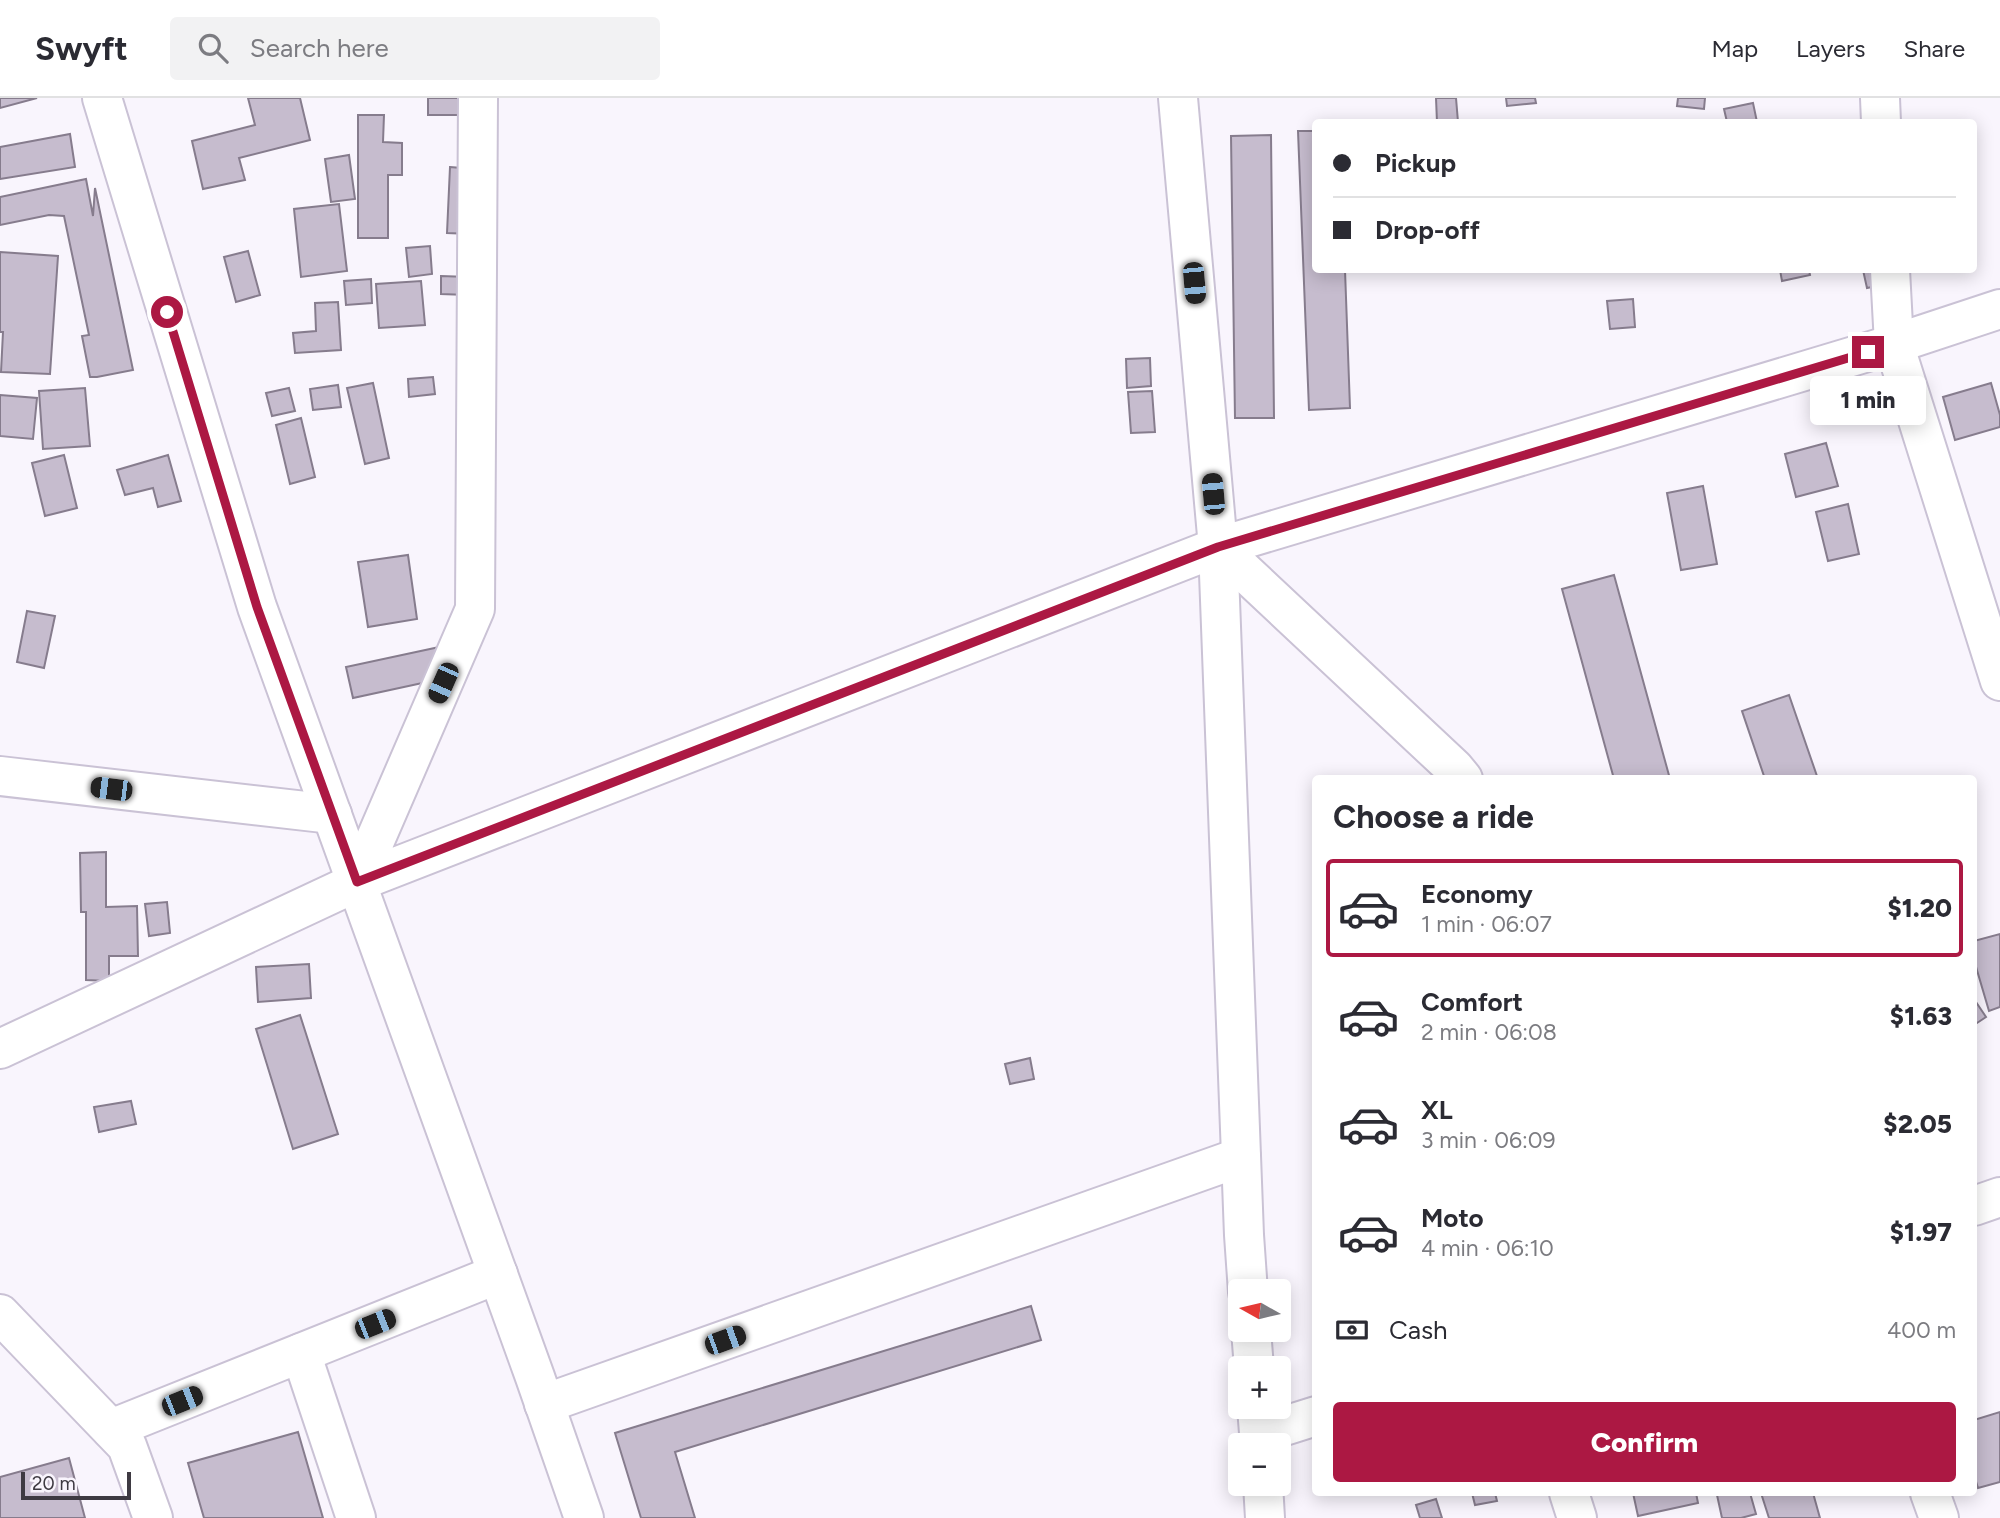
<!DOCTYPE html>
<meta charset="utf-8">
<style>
:root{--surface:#fff;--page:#f2f2f3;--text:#2b2b33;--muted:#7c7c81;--line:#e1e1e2;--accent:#ac1843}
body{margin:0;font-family:Figtree,sans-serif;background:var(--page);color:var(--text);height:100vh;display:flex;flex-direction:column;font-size:26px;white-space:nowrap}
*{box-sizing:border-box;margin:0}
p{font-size:23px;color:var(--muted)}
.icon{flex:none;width:38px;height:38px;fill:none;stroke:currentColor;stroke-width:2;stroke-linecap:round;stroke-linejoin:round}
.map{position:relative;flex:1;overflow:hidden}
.sheet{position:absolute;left:1312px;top:677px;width:665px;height:721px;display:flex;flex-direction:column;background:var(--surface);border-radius:7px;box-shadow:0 4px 18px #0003}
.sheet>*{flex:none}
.hud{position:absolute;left:1312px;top:21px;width:665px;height:154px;border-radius:7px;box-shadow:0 4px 18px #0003;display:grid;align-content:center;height:154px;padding:0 21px;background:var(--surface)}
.needle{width:46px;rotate:278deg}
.buttons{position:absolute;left:1228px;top:1181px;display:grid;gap:14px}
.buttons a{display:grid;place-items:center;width:63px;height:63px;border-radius:7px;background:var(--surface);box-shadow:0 4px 18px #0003;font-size:35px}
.scale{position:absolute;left:21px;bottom:18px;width:110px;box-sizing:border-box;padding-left:7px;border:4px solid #3e3a42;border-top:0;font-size:19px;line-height:24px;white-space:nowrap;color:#3e3a42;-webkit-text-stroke:5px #f9f5fd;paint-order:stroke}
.end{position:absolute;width:32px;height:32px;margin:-16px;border:9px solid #ac1843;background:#fff;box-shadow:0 0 0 4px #fff}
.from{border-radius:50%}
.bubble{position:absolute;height:49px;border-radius:7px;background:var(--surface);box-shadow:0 4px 18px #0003;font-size:23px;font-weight:800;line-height:49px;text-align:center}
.car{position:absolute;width:21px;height:42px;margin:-21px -10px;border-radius:9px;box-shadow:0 0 5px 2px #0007;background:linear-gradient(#222 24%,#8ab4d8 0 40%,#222 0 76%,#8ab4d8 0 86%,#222 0)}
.hud b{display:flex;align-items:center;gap:24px;height:66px;font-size:26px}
.hud b+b{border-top:2px solid var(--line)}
.hud i{width:18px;height:18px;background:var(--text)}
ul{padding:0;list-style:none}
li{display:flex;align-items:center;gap:21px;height:98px;margin:0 14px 10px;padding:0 7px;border:4px solid transparent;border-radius:7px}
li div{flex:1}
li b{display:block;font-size:26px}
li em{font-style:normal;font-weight:800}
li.on{border-color:var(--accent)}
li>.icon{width:63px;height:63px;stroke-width:1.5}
h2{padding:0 21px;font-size:32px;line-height:84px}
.pay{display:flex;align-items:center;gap:18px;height:77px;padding:0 21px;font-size:26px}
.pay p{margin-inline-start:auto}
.button{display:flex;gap:14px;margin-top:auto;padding:14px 21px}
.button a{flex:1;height:80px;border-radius:7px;background:var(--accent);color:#fff;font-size:28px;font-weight:800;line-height:80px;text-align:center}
header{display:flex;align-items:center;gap:42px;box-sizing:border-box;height:98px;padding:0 35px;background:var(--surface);border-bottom:2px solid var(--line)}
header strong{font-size:33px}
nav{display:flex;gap:38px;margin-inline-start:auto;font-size:24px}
.search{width:490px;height:63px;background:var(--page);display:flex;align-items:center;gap:18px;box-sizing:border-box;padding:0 24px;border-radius:7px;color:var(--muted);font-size:26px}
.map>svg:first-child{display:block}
.building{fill:#c6bcce;stroke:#867c8d;stroke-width:2}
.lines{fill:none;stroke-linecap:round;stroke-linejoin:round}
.street-casing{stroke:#cac2d5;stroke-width:42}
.secondary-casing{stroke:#cac2d5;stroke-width:42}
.street{stroke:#fff;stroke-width:38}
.secondary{stroke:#fff;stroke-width:38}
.route{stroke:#ac1843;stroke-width:9}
</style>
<header>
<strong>Swyft</strong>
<div class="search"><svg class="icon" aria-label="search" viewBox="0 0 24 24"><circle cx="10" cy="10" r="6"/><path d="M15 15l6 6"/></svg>Search here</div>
<nav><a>Map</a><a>Layers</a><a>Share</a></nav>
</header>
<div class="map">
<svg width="2000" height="1420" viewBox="0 0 2000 1420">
<rect width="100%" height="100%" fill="#f9f5fd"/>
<!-- building -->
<g class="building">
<path d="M0,0H37L0,10Z"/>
<path d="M248,0H300L310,42L239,60L245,82L203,91L192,43L255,27Z"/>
<rect x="428" y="0" width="46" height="17"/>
<path d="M1436,0H1456L1458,24H1437Z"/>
<path d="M1506,0H1535L1536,5L1507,8Z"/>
<path d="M1678,0H1705L1704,11L1677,8Z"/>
<path d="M1753,5L1757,24H1727L1724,11Z"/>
<path d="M358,17H384L383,44L402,45V77H388V140H358Z"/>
<path d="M1298,33H1316V172H1345L1350,310L1309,312Z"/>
<path d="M70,36L75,69L0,81V49Z"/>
<path d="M1271,37L1274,320H1235L1231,38Z"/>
<path d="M349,57L355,101L331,104L325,61Z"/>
<path d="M450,69L473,71L470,136L447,135Z"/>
<path d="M86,81L93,118L95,90L133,272L97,279H90L82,238L89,237L64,118L49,117L0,127V99Z"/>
<path d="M339,106L347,173L301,179L294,111Z"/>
<path d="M430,148L432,176L409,179L406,150Z"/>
<path d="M248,153L260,197L236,204L224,159Z"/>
<path d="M0,154L58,158L50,276L1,274L3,234H0Z"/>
<path d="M1780,172H1809L1810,177L1782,183Z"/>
<path d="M1863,172H1907L1909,181L1867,190Z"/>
<path d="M441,178L468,179L467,197L441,196Z"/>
<path d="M371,181L372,205L346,207L344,183Z"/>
<path d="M421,183L425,227L379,230L376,186Z"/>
<path d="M1633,201L1635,229L1610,231L1607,203Z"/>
<path d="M338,204L341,252L295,255L293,235L316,233L315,205Z"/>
<path d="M1150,260L1151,288L1127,290L1126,261Z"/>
<path d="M433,279L435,296L409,299L408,281Z"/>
<path d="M373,285L389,360L365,366L347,290Z"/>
<path d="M1991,285L2000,317V329L1955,342L1943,299Z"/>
<path d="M338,287L341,309L313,312L310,291Z"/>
<path d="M85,290L90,348L43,351L39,293Z"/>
<path d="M289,290L295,313L272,318L266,295Z"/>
<path d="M1152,293L1155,334L1131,335L1128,294Z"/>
<path d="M0,297L37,300L33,341L0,338Z"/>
<path d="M301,320L315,379L290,386L276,327Z"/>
<path d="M1826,345L1838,388L1796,399L1785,356Z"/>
<path d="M64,357L77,410L45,418L32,365Z"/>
<path d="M168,357L181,403L158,409L153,390L125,397L117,372Z"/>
<path d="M1703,388L1717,466L1681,472L1667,395Z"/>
<path d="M1848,406L1859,456L1828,463L1816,414Z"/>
<path d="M408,457L417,521L368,529L358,464Z"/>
<path d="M1614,477L1670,681H1614L1562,491Z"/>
<path d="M27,513L55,518L44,570L17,564Z"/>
<path d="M458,545L464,576L353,600L346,569Z"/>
<path d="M1789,597L1818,681H1765L1742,613Z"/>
<path d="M106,754V809L137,808L138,858H109V883L86,882V814H81L80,755Z"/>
<path d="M167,804L170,835L149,838L145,806Z"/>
<path d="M2000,836V909L1989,913L1974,862V843Z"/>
<path d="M309,866L311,900L258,904L256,869Z"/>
<path d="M1974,901L1986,919L1974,927Z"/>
<path d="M300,917L338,1036L293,1051L256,931Z"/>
<path d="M1030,960L1034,981L1010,986L1005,966Z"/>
<path d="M131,1003L136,1026L99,1034L94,1009Z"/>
<path d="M1031,1208L1041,1242L675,1354L695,1420H641L615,1335Z"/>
<path d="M2000,1314V1384L1978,1390L1974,1377V1322Z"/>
<path d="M298,1334L323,1420H204L188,1365Z"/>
<path d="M69,1360L85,1420H0V1379Z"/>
<path d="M1472,1395H1495L1497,1403L1475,1407Z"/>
<path d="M1633,1395H1696L1698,1405L1638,1418Z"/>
<path d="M1726,1395H1750L1756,1416L1741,1420H1722L1717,1397Z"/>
<path d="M1761,1395H1813L1820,1420H1769Z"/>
<path d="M1436,1401L1442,1420H1420L1416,1407Z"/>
</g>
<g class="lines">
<!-- street casing -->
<g class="street-casing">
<g id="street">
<path d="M478,0L475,511L357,784L1218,449L1894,246L2000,211"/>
<path d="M1880,0L1881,24"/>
<path d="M1890,172L1894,246L2000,583"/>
<path d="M1218,449L1454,670L1463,681"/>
<path d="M0,678L332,716"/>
<path d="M0,951L357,784"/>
<path d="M1974,1108L2000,1099"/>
<path d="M0,1216L127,1348L153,1420"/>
<path d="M301,1255L356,1420"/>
<path d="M544,1306L1241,1059"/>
<path d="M111,1331L498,1176"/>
<path d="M1259,1336L1316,1318"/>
<path d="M1569,1395L1577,1420"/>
<path d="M1930,1395L1939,1420"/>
</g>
</g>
<!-- secondary casing -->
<g class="secondary-casing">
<g id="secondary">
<path d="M102,0L257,509L535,1279L584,1420"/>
<path d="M1178,0L1218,449L1244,1137L1248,1194"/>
<path d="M1251,1232L1254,1270"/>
<path d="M1257,1309L1260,1348"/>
<path d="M1263,1386L1265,1420"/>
</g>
</g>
<!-- street -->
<use href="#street" class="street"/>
<!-- secondary -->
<use href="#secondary" class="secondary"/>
</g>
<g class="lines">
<!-- route -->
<path class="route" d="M167,214L257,509L357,784L1218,449L1868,254"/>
</g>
</svg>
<div class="buttons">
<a><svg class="needle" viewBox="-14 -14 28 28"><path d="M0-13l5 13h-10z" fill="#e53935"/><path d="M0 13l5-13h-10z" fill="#7c7c81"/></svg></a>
<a>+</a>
<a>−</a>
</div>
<div class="scale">20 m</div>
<i class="end from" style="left:167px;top:214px"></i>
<i class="end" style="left:1868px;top:254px"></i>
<div class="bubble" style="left:1810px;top:278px;width:116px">1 min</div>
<i class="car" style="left:1194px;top:185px;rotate:175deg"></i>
<i class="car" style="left:1213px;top:396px;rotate:355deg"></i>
<i class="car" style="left:443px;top:585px;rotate:204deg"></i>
<i class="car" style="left:111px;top:691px;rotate:277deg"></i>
<i class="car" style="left:375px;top:1226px;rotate:68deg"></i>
<i class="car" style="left:725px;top:1242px;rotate:70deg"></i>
<i class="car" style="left:182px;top:1303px;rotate:68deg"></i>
<div class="hud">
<b><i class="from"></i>Pickup</b>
<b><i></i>Drop-off</b>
</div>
<section class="sheet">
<h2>Choose a ride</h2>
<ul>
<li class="on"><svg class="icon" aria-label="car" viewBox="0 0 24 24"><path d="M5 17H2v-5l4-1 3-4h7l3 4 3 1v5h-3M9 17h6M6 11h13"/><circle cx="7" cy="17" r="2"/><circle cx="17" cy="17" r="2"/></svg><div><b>Economy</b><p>1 min · 06:07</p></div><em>$1.20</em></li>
<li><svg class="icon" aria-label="car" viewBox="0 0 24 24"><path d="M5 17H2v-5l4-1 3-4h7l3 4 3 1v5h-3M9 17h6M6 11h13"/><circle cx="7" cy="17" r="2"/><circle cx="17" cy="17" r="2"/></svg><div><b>Comfort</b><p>2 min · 06:08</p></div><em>$1.63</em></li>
<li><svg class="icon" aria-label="car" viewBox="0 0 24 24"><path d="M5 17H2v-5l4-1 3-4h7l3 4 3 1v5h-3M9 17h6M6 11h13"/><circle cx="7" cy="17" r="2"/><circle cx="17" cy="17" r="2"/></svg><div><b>XL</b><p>3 min · 06:09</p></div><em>$2.05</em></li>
<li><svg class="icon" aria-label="car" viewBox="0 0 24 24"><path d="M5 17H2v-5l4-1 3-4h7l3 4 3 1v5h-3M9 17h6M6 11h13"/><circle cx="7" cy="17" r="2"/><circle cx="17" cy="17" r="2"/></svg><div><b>Moto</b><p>4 min · 06:10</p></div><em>$1.97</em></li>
</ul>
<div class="pay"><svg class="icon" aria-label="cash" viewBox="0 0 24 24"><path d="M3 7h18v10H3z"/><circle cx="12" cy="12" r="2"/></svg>Cash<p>400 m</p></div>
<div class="button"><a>Confirm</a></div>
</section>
</div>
